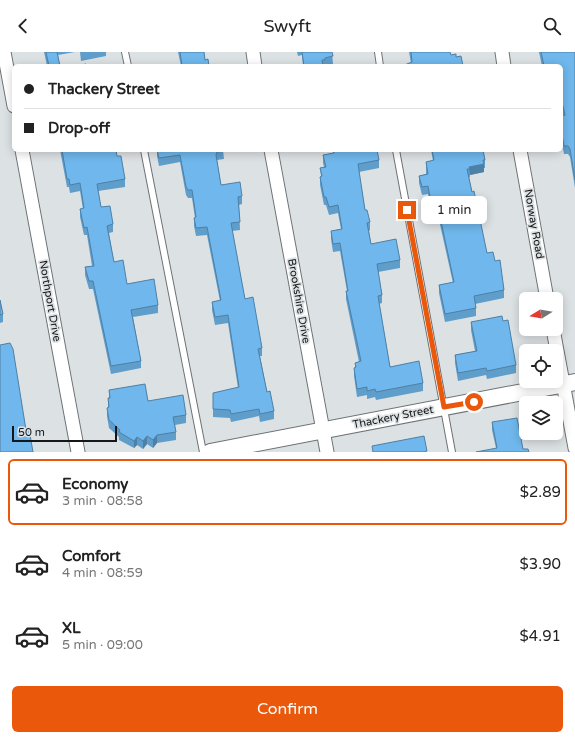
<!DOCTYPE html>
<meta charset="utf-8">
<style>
:root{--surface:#fff;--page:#f2f2f2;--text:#222;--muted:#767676;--line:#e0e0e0;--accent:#ea580c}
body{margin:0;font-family:"Varela Round",sans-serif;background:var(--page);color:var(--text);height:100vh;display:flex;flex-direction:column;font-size:15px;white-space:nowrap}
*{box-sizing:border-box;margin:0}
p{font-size:13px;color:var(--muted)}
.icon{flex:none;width:22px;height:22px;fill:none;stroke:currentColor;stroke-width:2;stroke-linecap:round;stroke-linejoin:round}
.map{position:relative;height:400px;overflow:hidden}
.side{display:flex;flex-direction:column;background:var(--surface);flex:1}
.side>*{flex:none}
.top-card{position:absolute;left:12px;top:12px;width:551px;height:88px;border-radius:6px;box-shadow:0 2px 10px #0003;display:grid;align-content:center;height:88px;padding:0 12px;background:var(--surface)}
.needle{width:26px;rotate:259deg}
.buttons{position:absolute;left:519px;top:240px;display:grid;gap:8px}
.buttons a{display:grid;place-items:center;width:44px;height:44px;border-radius:6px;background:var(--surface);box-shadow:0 2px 10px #0003;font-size:20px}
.scale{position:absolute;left:12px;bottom:10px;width:105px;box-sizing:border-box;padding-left:4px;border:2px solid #151617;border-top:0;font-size:11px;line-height:14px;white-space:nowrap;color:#151617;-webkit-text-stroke:3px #dce1e4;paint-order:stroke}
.end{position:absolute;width:18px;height:18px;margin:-9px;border:5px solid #ea580c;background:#fff;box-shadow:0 0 0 2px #fff}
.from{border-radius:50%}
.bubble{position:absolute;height:28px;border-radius:6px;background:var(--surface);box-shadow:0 2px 10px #0003;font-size:13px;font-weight:600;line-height:28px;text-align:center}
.top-card b{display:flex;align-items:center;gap:14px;height:38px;font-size:15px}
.top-card b+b{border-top:1px solid var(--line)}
.top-card i{width:10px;height:10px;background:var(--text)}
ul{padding:7px 0 0;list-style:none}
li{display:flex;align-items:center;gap:12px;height:66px;margin:0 8px 6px;padding:0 4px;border:2px solid transparent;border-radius:6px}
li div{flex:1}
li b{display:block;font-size:15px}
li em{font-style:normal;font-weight:600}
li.active{border-color:var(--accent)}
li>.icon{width:36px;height:36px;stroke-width:1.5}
.primary-button{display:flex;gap:8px;margin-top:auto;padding:8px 12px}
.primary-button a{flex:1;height:46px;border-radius:6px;background:var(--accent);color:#fff;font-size:16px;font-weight:600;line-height:46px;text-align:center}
header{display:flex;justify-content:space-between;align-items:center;height:52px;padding:0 12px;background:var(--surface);font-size:18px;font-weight:600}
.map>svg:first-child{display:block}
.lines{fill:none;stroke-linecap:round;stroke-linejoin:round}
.service-casing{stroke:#6e7275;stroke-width:8}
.minor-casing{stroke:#6e7275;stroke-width:15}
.tertiary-casing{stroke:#6e7275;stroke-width:18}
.service{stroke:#fff;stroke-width:6}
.minor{stroke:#fff;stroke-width:13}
.tertiary{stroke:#fff;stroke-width:16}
.wall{fill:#5f9dcb}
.shaded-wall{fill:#4e80a5}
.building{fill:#6fb7ec;stroke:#4e80a5}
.route{stroke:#ea580c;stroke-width:5}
.labels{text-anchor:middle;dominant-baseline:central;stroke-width:3.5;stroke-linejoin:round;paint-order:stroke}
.street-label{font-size:11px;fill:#151617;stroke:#dce1e4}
</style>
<header><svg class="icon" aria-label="back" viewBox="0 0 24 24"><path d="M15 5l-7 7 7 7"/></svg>Swyft<svg class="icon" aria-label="search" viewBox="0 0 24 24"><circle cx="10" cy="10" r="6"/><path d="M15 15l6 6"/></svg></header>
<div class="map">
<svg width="575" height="400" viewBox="0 0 575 400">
<rect width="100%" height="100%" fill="#dce1e4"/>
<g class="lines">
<!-- service casing -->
<g class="service-casing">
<g id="service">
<path d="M125,0L128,14"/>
<path d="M378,0L380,14"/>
<path d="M144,98L203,400"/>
<path d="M396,98L452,400"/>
</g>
</g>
<!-- minor casing -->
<g class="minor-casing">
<g id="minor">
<path d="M4,0L14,54"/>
<path d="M253,0L255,14"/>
<path d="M502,0L504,14"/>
<path d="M22,98L78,400"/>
<path d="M271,98L327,400"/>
<path d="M520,98L547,247"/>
<path d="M553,277L575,396"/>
</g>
</g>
<!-- tertiary casing -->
<g class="tertiary-casing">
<path id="tertiary" d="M210,400L575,330"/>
</g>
<!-- service -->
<use href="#service" class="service"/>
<!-- minor -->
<use href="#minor" class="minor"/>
<!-- tertiary -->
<use href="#tertiary" class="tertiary"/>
</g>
<!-- wall -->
<g class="wall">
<path d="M44,0H75L58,3L60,14H47Z"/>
<path d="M80,0H106V4L81,9Z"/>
<path d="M178,0H204L205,8L209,14H181Z"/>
<path d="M297,0H332L333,12L325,14H303L302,3L298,4Z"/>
<path d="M409,0H450L411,11Z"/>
<path d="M539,0H575V136L570,105L568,102H564L561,86V64L563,63L561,54V14H542Z"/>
<path d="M60,98H116L117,104L125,127V135L98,139L101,155L113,172V180L109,181L114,210L127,232L158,253V261L133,265L141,309V316L111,322L93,237H89L85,223V215L92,214L87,183H84L80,165V157H83L80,139L70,141L69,135H67Z"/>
<path d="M157,98H223L224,107L217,108L221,133L242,144V152L239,153L240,178L232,179L245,247L262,296V304H260L267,340L274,359V367L260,370L259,364L231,370L230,366L213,365V341L238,336L228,271L215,273L212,258V250L220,249L207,183L196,184L194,174V166H195L192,146H188L186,143L180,110L159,114L157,104Z"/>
<path d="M332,98H377L379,108V116L359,120L365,158L370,170V178L369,179L371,192L400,208V216L378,220L382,243V251L379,252L390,315L423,331V339L376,348L375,345L367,347V343L357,345L354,324V316H355V311L359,310L346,247V239H347L340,199L333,200L331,187V179L341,177L338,161L329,163L326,153H324L320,133V125L321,124L320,116L324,115L323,111V103L333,101Z"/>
<path d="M431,98H483L485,108V116H484V120L470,123V125H469L472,140L487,201L495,209L504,238V246L475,252L476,256V264L445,270L439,241V233L453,231L439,168L433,169L428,142L422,143L419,131V124L426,122V110L433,109Z"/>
<path d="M0,248L3,262V270L0,271Z"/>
<path d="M503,269L516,313V321L487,327L486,323L458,329L455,311V303L475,299L471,278V270Z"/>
<path d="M109,338L148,349L186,363V371L175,373L176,380V388L157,391L153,396L147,392L143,397L137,393L134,396L119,388V385L109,376L107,364V356L108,355V346H109Z"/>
<path d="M492,370L523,397L496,396L492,378Z"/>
</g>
<!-- shaded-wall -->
<g class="shaded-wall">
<path d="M484,112V120L470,123L469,115Z"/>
<path d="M439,160V168L433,169V161Z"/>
<path d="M157,383V391L153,396V388Z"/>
<path d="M147,384V392L143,397V389Z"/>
<path d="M137,385V393L134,396V389Z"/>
</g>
<!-- building -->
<g class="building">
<path d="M46,0H57L60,14H49Z"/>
<path d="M180,0H204L205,8L208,7L209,14H182Z"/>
<path d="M302,0H332L333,4L325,6V8H322L323,14H304Z"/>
<path d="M411,0H450L451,3L456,2V5L461,4L463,14H402L412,10Z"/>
<path d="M541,0H575V128L570,97L568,94H564L561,78V64L565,63L561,46V14H544Z"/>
<path d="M86,12V14H77Z"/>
<path d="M62,98H116L117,104H121L125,127L97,132L101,155L110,154L113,172L107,174L114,210L123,208L127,232L154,227L158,253L131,258L141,309L111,314L93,229H89L85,215L94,214L87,175L84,176L80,157L84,156L80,131L70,133L69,127H67Z"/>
<path d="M157,98H223L224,99L217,100L216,103L221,133L240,130L242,144L238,145L240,170L231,171L245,247L253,245L262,296L258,297L267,340L270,339L274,359L260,362L259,357L231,362L230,358L213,357V341L239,335L228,263L215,265L212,250L221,248L207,175L196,176L194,166L196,165L192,138H188L186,135L180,103L159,106Z"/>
<path d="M333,98H377L379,108L358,112L365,158H367L370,170L367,171L371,192L396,187L400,208L377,212L382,243L378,244L390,315L419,309L423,331L376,340L375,337L367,339V335L357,337L354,316L356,315L355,311L361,309L346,239H348L340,191L333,192L331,179L342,177L338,153L329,155L326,145H324L320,125L322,124L320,116L326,115L323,103L334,101Z"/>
<path d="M432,98H483L485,108H483L484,112L469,115L470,117H467L472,140L474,139L487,201L493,200L495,209L500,208L504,238L474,244L476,256L445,262L439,233L454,230L439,160L433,161L428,134L422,135L419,124L428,122L426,110L434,108Z"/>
<path d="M0,248L3,262L0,263Z"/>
<path d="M502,264L503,269L508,268L516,313L487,319L486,316L458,321L455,303L477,299L471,270Z"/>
<path d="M10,291L13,297L26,378L29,377L33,400H0V293Z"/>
<path d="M145,332L148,349L183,343L186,363L173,365L176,380L157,383L153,388L147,384L143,389L137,385L134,389L119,380L120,378L109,368L107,356L109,355L108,346H110L109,338Z"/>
<path d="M517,366L523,397H528L529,400H476L497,396L492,370Z"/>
<path d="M424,384L427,399L424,400H373L372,394Z"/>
</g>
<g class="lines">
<!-- route -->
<path class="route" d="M407,158L444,355L474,350"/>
</g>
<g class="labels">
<!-- street labels -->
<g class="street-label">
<text transform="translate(534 172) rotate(80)">Norway Road</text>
<text transform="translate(50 249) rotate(80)">Northport Drive</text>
<text transform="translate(299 249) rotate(80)">Brookshire Drive</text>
<text transform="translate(393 365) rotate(-11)">Thackery Street</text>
</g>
</g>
</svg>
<div class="buttons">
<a><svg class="needle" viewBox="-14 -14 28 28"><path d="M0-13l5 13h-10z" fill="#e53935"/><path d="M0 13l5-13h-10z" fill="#767676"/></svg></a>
<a><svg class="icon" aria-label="locate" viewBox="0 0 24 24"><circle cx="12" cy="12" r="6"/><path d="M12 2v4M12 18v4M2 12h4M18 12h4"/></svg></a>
<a><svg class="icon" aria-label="layers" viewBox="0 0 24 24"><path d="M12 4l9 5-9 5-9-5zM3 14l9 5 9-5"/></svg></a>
</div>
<div class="scale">50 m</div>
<i class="end from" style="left:474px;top:350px"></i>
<i class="end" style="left:407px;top:158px"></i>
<div class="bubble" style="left:421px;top:144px;width:66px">1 min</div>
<div class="top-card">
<b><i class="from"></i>Thackery Street</b>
<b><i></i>Drop-off</b>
</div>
</div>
<section class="side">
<ul>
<li class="active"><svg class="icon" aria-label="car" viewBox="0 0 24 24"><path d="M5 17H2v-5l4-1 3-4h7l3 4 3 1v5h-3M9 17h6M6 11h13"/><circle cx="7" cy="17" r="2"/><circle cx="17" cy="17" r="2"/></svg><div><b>Economy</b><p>3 min · 08:58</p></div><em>$2.89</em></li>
<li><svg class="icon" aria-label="car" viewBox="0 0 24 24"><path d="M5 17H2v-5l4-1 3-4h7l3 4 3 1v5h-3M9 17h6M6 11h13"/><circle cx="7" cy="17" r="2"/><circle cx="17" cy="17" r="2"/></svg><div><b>Comfort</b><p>4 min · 08:59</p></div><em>$3.90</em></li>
<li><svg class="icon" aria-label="car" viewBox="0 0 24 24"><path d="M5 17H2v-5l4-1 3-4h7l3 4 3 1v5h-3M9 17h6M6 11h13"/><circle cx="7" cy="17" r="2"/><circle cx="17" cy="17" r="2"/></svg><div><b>XL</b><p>5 min · 09:00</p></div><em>$4.91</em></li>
</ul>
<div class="primary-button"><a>Confirm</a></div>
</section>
